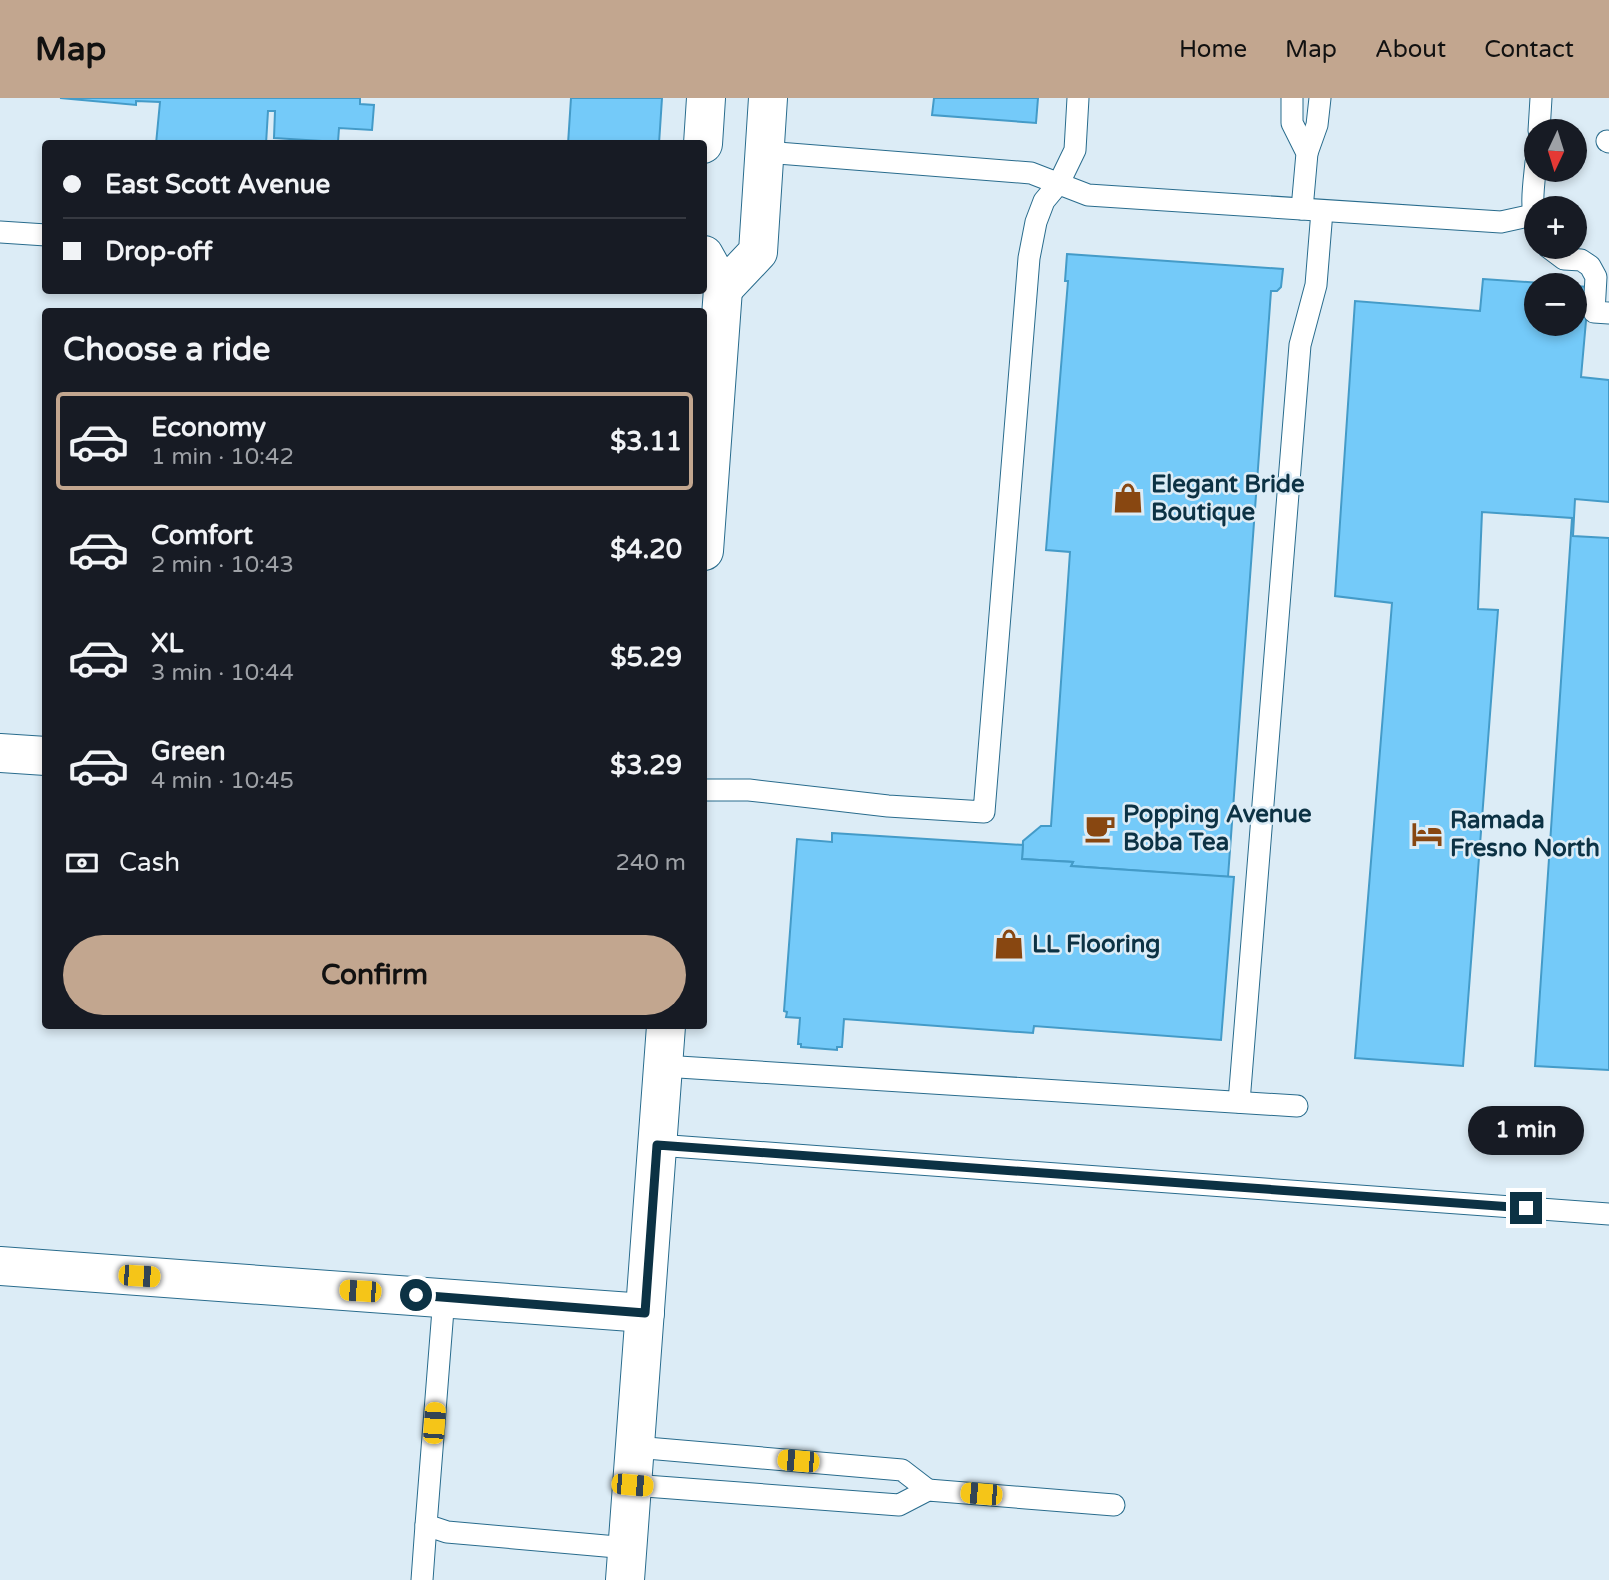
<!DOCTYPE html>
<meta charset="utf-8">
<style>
:root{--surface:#171b24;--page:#242831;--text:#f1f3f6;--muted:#9ea1a6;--line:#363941;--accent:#c2a68f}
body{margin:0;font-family:"Varela Round",sans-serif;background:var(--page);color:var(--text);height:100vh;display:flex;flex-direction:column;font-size:26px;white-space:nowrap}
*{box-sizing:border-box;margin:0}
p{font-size:23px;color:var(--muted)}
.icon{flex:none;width:38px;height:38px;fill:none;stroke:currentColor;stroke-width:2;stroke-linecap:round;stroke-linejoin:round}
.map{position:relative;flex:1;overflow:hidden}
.details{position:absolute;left:42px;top:210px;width:665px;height:721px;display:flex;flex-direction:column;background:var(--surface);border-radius:7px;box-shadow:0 4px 10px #0003}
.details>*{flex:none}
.guide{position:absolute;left:42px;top:42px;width:665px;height:154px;border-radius:7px;box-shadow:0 4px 10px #0003;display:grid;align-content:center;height:154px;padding:0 21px;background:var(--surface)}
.needle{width:46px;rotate:184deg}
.buttons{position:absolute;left:1524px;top:21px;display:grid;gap:14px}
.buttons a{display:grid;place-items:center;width:63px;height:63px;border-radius:50%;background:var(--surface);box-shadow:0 4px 10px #0003;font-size:35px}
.end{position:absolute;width:32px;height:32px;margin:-16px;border:9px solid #0c3244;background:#fff;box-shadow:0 0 0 4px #fff}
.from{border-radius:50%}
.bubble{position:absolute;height:49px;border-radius:24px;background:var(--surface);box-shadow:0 4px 10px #0003;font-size:23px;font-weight:700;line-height:49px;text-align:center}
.car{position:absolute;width:21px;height:42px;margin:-21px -10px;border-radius:9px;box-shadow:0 0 5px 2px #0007;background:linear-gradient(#f5c518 24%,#345 0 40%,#f5c518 0 76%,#345 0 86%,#f5c518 0)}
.guide b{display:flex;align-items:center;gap:24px;height:66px;font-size:26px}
.guide b+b{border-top:2px solid var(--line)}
.guide i{width:18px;height:18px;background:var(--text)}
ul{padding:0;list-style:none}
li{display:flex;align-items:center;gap:21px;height:98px;margin:0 14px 10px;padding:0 7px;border:4px solid transparent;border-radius:7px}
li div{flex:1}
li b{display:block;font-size:26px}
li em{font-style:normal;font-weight:700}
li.selected{border-color:var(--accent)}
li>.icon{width:63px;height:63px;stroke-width:1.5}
h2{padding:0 21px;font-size:32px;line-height:84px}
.pay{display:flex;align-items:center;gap:18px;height:77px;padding:0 21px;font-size:26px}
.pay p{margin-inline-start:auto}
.action{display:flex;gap:14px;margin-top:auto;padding:14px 21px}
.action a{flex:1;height:80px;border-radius:42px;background:var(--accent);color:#111;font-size:28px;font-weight:700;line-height:80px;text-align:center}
header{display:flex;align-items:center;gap:42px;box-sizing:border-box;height:98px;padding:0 35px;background:var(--accent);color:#111}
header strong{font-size:33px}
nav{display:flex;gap:38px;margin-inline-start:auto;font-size:24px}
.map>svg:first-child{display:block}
.building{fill:#74caf9;stroke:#449bc8;stroke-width:2}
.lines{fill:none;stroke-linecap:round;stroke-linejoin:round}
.service-casing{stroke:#296c8d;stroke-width:23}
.minor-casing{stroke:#296c8d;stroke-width:40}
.secondary-casing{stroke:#296c8d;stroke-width:40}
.service{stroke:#fff;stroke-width:21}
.minor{stroke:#fff;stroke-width:38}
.secondary{stroke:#fff;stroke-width:38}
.route{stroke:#0c3244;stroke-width:9}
.labels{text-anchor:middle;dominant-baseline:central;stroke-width:5;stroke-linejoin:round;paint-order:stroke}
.poi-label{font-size:24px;font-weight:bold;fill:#0c3244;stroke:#dcecf6;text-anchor:start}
</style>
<header>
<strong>Map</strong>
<nav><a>Home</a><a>Map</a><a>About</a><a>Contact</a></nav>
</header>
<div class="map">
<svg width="1609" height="1482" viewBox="0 0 1609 1482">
<rect width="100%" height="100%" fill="#dcecf6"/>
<!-- building -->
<g class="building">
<path d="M60,0H360V6L374,7L372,32L339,30L338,44L274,40L275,13H268L266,46H156L160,4L136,3V7Z"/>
<path d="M571,0H662L659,46H568Z"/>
<path d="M934,0H1038L1036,25L932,17Z"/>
<path d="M1067,156L1283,171L1281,189L1277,193H1271L1228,779L1071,768L1073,764L1022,761L1023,743L1041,728H1051L1070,454L1046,452L1068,183H1065Z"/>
<path d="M1483,181L1570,187H1536V226H1575V188L1589,189L1581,279L1609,282V404L1575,401L1573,438L1609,440V972L1535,968L1572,420L1482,414L1478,511L1498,512L1463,968L1355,960L1392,505L1335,498L1355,203L1480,213Z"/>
<path d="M832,735L1023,747L1022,761L1073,764L1071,768L1234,779L1221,942L1034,928L1033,935L844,921L842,949H837V952L801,949V946H798L800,920L786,919L787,914L784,913L797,741L832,744Z"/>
</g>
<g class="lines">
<!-- service casing -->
<g class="service-casing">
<g id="service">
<path d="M1292,0V25L1307,55L1302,111"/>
<path d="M1539,33L1541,0"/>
<path d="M1607,43L1609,44"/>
<path d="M765,54L1031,75L1088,97L1501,124L1533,117"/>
<path d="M1307,55L1317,27L1320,0"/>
<path d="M1536,64C1534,85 1530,107 1536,129"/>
<path d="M0,134L46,137"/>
<path d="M1548,149L1564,161L1581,162L1590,168L1596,179L1594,214L1609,215"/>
<path d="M704,692H749L888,708L984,714L1029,160L1036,124L1044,103L1059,85L1075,52L1078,0"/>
<path d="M663,968L1297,1008"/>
<path d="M1239,1004L1300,247L1316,187L1322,113"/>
<path d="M657,1047L1609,1116"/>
<path d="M444,1199L426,1427L447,1434L628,1450"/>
<path d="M635,1349L902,1372L928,1392"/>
<path d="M632,1387L899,1407L928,1392L1114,1407"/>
<path d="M422,1482L426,1427"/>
</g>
</g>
<!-- minor casing -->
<g class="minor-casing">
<g id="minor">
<path d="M0,655L46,658"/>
<path d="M0,1168L645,1215"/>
</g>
</g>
<!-- secondary casing -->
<g class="secondary-casing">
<g id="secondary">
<path d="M703,46L706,0"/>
<path d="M704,157L723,191L704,453"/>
<path d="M723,191L758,154L768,0"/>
<path d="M625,1482L666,928"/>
</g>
</g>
<!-- service -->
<use href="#service" class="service"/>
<!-- minor -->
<use href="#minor" class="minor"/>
<!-- secondary -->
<use href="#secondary" class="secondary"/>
</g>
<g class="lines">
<!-- route -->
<path class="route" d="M416,1197L645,1215L657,1047L1526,1110"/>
</g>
<!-- icons -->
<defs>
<g id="shop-bare" transform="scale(2.415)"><path d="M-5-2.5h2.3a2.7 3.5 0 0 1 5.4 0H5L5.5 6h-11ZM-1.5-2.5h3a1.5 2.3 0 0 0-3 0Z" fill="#884711" stroke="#dcecf6" stroke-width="2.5" paint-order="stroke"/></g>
<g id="cafe-bare" transform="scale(2.415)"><path d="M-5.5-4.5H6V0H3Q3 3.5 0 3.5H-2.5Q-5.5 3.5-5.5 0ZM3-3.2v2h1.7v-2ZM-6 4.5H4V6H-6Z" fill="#884711" stroke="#dcecf6" stroke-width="2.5" paint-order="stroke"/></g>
<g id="hotel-bare" transform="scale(2.415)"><path d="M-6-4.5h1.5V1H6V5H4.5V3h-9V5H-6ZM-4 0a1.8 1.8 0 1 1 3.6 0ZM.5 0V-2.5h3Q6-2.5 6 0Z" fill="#884711" stroke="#dcecf6" stroke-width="2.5" paint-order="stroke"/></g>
</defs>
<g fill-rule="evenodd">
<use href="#shop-bare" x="1128" y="400"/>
<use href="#cafe-bare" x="1100" y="730"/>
<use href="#hotel-bare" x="1427" y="736"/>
<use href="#shop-bare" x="1009" y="846"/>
</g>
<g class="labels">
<!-- poi labels -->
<g class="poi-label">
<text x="1151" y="386">Elegant Bride<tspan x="1151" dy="28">Boutique</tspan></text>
<text x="1123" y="716">Popping Avenue<tspan x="1123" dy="28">Boba Tea</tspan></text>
<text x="1450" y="722">Ramada<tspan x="1450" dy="28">Fresno North</tspan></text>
<text x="1032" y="846">LL Flooring</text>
</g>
</g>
</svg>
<div class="buttons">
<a><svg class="needle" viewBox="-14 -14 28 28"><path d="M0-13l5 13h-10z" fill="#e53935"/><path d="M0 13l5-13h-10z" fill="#9ea1a6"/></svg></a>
<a>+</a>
<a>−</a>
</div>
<i class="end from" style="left:416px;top:1197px"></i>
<i class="end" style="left:1526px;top:1110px"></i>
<div class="bubble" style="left:1468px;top:1008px;width:116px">1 min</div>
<i class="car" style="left:139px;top:1178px;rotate:94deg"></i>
<i class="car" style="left:360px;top:1193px;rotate:274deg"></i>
<i class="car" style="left:434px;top:1325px;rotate:4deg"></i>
<i class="car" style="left:798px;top:1363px;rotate:275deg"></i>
<i class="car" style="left:632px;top:1387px;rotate:95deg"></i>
<i class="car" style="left:981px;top:1396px;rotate:275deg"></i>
<div class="guide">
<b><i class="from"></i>East Scott Avenue</b>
<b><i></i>Drop-off</b>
</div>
<section class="details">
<h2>Choose a ride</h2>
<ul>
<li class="selected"><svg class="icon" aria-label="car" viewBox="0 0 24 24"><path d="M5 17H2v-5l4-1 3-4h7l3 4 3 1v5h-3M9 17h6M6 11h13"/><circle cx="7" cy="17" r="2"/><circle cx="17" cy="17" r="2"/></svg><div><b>Economy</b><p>1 min · 10:42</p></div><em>$3.11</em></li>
<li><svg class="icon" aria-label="car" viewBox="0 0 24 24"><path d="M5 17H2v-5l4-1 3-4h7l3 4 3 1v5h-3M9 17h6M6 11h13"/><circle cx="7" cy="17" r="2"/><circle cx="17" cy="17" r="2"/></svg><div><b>Comfort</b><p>2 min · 10:43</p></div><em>$4.20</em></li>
<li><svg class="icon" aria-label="car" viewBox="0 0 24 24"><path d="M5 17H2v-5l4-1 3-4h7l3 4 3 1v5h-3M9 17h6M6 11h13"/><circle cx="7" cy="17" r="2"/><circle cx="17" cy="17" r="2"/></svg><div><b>XL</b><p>3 min · 10:44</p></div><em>$5.29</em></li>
<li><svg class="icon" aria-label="car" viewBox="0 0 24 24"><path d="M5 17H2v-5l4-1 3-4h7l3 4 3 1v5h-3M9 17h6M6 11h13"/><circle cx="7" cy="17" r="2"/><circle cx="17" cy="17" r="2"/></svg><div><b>Green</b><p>4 min · 10:45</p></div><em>$3.29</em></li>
</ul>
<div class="pay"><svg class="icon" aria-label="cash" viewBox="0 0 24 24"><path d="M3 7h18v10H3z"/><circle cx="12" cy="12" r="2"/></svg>Cash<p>240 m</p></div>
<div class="action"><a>Confirm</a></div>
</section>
</div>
